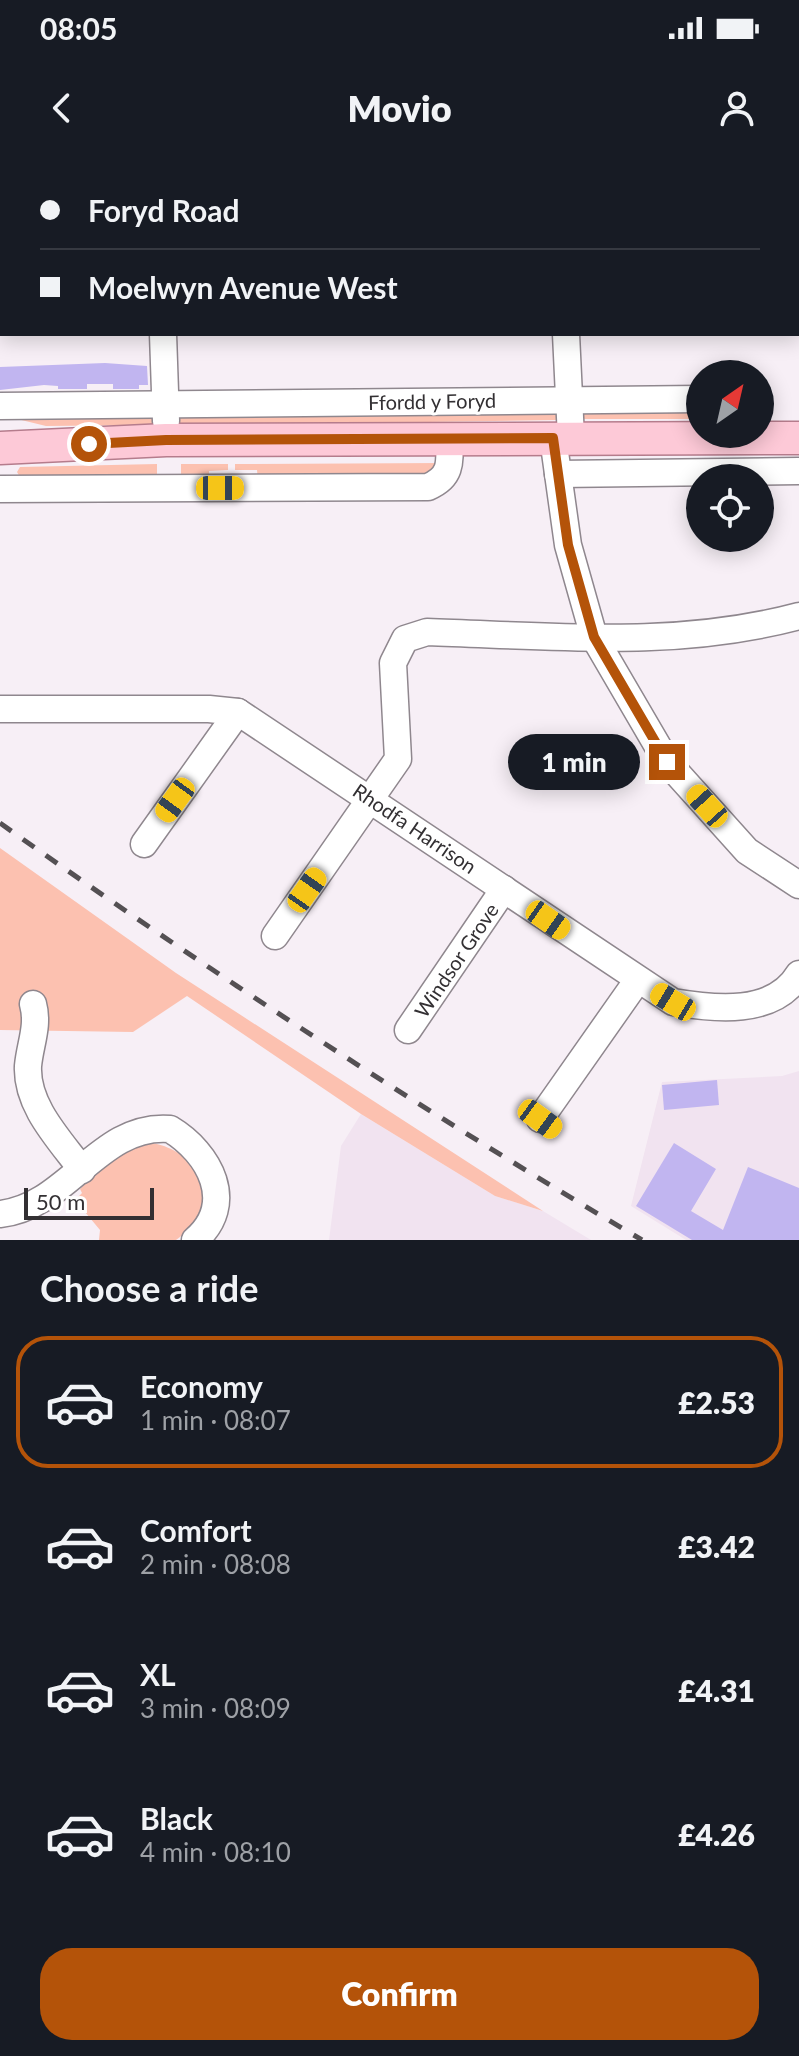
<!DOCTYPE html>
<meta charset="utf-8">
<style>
:root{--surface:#171b24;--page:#242831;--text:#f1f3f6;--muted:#9ea1a6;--line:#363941;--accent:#b45309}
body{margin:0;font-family:Lato,sans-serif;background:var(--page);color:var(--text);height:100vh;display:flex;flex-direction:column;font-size:30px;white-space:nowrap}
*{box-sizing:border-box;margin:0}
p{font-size:26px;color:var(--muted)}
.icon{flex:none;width:44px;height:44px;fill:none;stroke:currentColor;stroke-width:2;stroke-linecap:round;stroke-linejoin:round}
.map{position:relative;height:1080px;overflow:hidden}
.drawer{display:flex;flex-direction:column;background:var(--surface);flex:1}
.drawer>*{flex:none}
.hud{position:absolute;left:0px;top:0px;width:800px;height:176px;box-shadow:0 4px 20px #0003;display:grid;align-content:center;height:176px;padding:0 40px;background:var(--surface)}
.needle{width:52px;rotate:34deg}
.fabs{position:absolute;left:686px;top:200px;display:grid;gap:16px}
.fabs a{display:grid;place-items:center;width:88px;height:88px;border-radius:50%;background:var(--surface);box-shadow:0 4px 20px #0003;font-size:40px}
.scale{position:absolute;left:24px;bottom:20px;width:130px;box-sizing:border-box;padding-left:8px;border:4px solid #333033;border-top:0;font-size:22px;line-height:28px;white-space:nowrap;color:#333033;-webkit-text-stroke:6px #fff;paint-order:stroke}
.end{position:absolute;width:36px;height:36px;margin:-18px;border:10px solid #b45309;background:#fff;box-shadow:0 0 0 4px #fff}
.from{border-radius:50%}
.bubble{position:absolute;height:56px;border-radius:28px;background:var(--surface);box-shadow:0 4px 20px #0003;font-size:26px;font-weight:800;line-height:56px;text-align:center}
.car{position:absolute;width:24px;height:48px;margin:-24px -12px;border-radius:10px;box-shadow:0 0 6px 2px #0007;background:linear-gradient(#f5c518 24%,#345 0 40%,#f5c518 0 76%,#345 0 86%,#f5c518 0)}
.hud b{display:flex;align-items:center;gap:28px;height:76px;font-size:30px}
.hud b+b{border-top:2px solid var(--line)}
.hud i{width:20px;height:20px;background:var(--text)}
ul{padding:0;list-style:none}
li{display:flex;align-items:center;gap:24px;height:132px;margin:0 16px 12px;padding:0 24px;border:4px solid transparent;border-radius:32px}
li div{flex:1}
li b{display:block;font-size:30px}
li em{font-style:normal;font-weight:800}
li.selected{border-color:var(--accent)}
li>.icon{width:72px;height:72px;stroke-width:1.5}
h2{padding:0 40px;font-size:36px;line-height:96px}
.primary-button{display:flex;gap:16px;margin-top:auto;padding:16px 40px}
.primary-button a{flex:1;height:92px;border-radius:32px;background:var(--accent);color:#fff;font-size:32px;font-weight:800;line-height:92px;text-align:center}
.status{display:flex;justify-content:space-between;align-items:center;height:56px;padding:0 40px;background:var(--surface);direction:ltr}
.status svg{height:22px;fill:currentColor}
header{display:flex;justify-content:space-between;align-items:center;height:104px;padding:0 40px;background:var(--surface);font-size:36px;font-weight:800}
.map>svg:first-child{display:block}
.built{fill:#f1e3f0}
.green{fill:#fcc1b0}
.building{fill:#c1b5f0}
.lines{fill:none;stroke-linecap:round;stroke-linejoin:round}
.minor-casing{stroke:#8f878e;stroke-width:29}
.major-casing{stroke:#b57c8c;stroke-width:35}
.minor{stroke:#fff;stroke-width:26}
.major{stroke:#fdc9d7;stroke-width:32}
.rail{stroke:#545053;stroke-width:5;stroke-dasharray:14 14;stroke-linecap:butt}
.route{stroke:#b45309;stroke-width:10}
.labels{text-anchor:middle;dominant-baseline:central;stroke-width:6;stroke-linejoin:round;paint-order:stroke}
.street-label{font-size:20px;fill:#333033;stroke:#fff}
</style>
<div class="status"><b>08:05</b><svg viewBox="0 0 49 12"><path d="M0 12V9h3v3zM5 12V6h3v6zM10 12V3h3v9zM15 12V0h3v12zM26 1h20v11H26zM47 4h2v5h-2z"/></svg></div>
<header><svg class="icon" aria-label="back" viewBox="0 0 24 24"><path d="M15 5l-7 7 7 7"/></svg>Movio<svg class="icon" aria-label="person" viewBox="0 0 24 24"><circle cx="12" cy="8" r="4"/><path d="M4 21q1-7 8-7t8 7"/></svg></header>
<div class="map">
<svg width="799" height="1080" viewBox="0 0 799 1080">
<rect width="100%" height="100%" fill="#f7eff6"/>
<!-- built -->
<g class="built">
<path d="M799,911V1080H686L631,1046L662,922L782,916Z"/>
<path d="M361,954L495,1036L543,1051L591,1080H329L341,986Z"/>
</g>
<!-- green -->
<g class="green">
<path d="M700,245V259H579V251Z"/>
<path d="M552,247L561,257L557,260L174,266L176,254Z"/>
<path d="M152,253L156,265L46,266L13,258Z"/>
<path d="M443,303L437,316L258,320L257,310H235V304Z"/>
<path d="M157,304V321L20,317L17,312L20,307Z"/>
<path d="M181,304H228V310L209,311V321H181Z"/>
<path d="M0,688L176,813L543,1051L495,1036L361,954L187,836L133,872L0,870Z"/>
<path d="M144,982C181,984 221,1018 198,1058C193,1067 184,1074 176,1080H99L100,1070L75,1040L82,1033L80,1029L118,993Z"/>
</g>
<!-- building -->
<g class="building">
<path d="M105,203L147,206L148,225H139V229H113V224H87V229H58V226L44,225L0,230V207Z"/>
<path d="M717,920L719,945L664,950L662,925Z"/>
<path d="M674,983L716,1009L691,1051L723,1070L748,1007L799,1028V1080H692L636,1046Z"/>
</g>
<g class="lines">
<!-- minor casing -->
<g class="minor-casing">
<g id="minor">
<path d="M159,0V2"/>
<path d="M0,55H2"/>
<path d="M798,57H799"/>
<path d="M0,128H2"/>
<path d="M163,174L166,261"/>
<path d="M566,174L571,278"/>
<path d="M0,246L700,239"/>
<path d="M553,278L568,385L594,477L667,602L747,691L799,725"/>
<path d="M558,314L799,311"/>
<path d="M0,329L428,327C452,317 450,302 449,279"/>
<path d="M0,549H209L238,552L673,842C714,849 774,856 799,814"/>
<path d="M144,684L238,552"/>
<path d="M275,776L398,599L393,503L405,479L427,472C553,476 676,489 799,456"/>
<path d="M33,844C39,866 30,884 28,906C26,946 60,980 82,1010"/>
<path d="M408,870L504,729"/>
<path d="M540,959L637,821"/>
<path d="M0,1054C68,1047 99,963 170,969C210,993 237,1044 195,1080"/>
</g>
</g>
<!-- major casing -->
<g class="major-casing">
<path id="major" d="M0,288L166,280L799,278"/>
</g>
<!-- minor -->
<use href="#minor" class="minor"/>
<!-- major -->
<use href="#major" class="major"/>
<!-- rail -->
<path class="rail" d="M0,663C208,811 422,950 642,1080"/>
</g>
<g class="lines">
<!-- route -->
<path class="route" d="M89,284L166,280L553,278L568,385L594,477L667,602"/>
</g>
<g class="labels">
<!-- street labels -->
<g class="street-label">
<text transform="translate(432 241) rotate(-1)">Ffordd y Foryd</text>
<text transform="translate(415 668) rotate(34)">Rhodfa Harrison</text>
<text transform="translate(456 800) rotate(-56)">Windsor Grove</text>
</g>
</g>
</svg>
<div class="fabs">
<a><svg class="needle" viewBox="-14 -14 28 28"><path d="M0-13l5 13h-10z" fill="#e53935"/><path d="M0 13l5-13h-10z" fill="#9ea1a6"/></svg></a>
<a><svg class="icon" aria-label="locate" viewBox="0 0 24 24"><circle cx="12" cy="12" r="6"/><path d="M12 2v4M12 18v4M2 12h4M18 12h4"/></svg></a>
</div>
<div class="scale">50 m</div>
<i class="end from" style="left:89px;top:284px"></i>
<i class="end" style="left:667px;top:602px"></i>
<div class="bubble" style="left:508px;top:574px;width:132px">1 min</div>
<i class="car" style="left:220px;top:328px;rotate:90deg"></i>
<i class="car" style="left:175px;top:640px;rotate:216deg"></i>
<i class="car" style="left:707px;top:646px;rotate:318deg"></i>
<i class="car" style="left:307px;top:730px;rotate:35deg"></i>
<i class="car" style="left:548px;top:760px;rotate:125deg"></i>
<i class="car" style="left:673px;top:842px;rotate:301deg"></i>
<i class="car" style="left:540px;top:959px;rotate:126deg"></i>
<div class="hud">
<b><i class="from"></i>Foryd Road</b>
<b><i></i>Moelwyn Avenue West</b>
</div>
</div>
<section class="drawer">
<h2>Choose a ride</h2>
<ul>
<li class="selected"><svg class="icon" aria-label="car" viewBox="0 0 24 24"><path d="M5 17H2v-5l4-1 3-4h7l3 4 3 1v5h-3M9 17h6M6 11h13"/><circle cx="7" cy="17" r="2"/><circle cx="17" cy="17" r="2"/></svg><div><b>Economy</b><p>1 min · 08:07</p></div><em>£2.53</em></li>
<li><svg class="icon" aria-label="car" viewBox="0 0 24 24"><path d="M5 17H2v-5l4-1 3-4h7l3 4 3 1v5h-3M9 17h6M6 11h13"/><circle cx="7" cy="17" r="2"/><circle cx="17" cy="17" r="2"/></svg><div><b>Comfort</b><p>2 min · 08:08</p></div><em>£3.42</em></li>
<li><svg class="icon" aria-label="car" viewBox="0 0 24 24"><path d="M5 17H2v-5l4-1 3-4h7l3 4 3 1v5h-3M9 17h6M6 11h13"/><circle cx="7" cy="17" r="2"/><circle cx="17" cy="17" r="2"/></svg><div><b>XL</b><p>3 min · 08:09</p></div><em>£4.31</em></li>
<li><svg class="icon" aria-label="car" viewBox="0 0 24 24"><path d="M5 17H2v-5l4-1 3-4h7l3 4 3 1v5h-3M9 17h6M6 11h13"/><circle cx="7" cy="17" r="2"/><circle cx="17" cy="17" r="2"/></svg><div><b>Black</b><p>4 min · 08:10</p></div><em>£4.26</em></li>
</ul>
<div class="primary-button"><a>Confirm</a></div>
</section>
